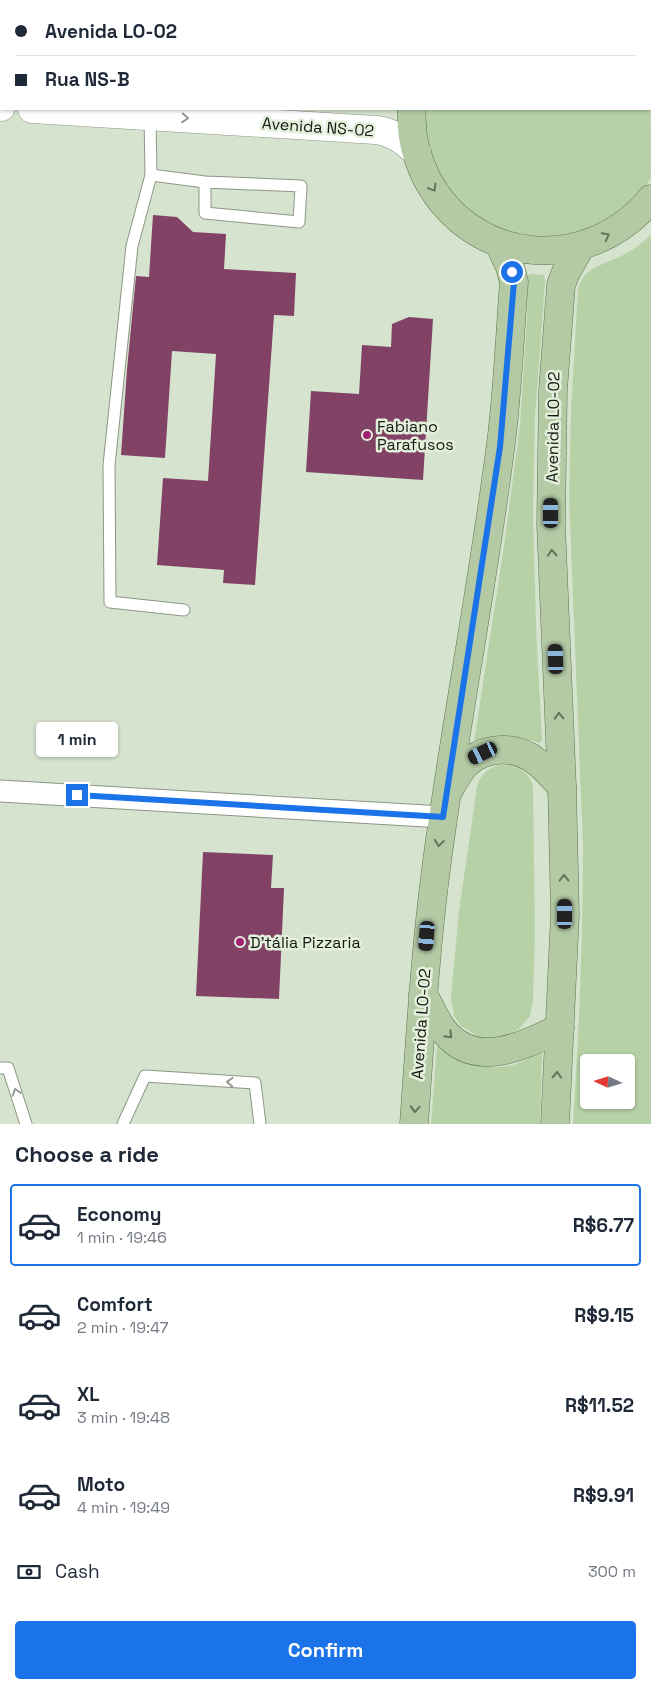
<!DOCTYPE html>
<meta charset="utf-8">
<style>
:root{--surface:#fff;--page:#f2f2f3;--text:#1f2937;--muted:#747a83;--line:#e0e1e3;--accent:#1a73e8}
body{margin:0;font-family:"Space Grotesk",sans-serif;background:var(--page);color:var(--text);height:100vh;display:flex;flex-direction:column;font-size:19px;white-space:nowrap}
*{box-sizing:border-box;margin:0}
p{font-size:16px;color:var(--muted)}
.icon{flex:none;width:28px;height:28px;fill:none;stroke:currentColor;stroke-width:2;stroke-linecap:round;stroke-linejoin:round}
.map{position:relative;height:1124px;overflow:hidden}
.sheet{display:flex;flex-direction:column;background:var(--surface);flex:1}
.sheet>*{flex:none}
.guide{position:absolute;left:0px;top:0px;width:651px;height:110px;box-shadow:0 1px 4px #0004;display:grid;align-content:center;height:110px;padding:0 15px;background:var(--surface)}
.needle{width:32px;rotate:274deg}
.controls{position:absolute;left:580px;top:1054px;display:grid;gap:10px}
.controls a{display:grid;place-items:center;width:55px;height:55px;border-radius:5px;background:var(--surface);box-shadow:0 1px 4px #0004;font-size:25px}
.end{position:absolute;width:22px;height:22px;margin:-11px;border:6px solid #1a73e8;background:#fff;box-shadow:0 0 0 2px #fff}
.from{border-radius:50%}
.bubble{position:absolute;height:35px;border-radius:5px;background:var(--surface);box-shadow:0 1px 4px #0004;font-size:16px;font-weight:600;line-height:35px;text-align:center}
.car{position:absolute;width:15px;height:30px;margin:-15px -8px;border-radius:6px;box-shadow:0 0 4px 1px #0007;background:linear-gradient(#222 24%,#8ab4d8 0 40%,#222 0 76%,#8ab4d8 0 86%,#222 0)}
.guide b{display:flex;align-items:center;gap:18px;height:48px;font-size:19px}
.guide b+b{border-top:1px solid var(--line)}
.guide i{width:12px;height:12px;background:var(--text)}
ul{padding:0;list-style:none}
li{display:flex;align-items:center;gap:15px;height:82px;margin:0 10px 8px;padding:0 5px;border:2px solid transparent;border-radius:5px}
li div{flex:1}
li b{display:block;font-size:19px}
li em{font-style:normal;font-weight:600}
li.active{border-color:var(--accent)}
li>.icon{width:45px;height:45px;stroke-width:1.5}
h2{padding:0 15px;font-size:22px;line-height:60px}
.pay{display:flex;align-items:center;gap:12px;height:55px;padding:0 15px;font-size:19px}
.pay p{margin-inline-start:auto}
.button{display:flex;gap:10px;margin-top:auto;padding:10px 15px}
.button a{flex:1;height:58px;border-radius:5px;background:var(--accent);color:#fff;font-size:20px;font-weight:600;line-height:58px;text-align:center}
.map>svg:first-child{display:block}
.green{fill:#b6d1a6;fill-rule:evenodd}
.building{fill:#814265}
.lines{fill:none;stroke-linecap:round;stroke-linejoin:round}
.service-casing{stroke:#8c9785;stroke-width:13}
.minor-casing{stroke:#8c9785;stroke-width:23}
.tertiary-casing{stroke:#8c9785;stroke-width:29}
.primary-casing{stroke:#5c754b;stroke-width:29}
.service{stroke:#fff;stroke-width:11}
.minor{stroke:#fff;stroke-width:21}
.tertiary{stroke:#fff;stroke-width:28}
.primary{stroke:#b4caa5;stroke-width:28}
.oneway{stroke:#959894}
.oneway2{stroke:#64725c}
.route{stroke:#1a73e8;stroke-width:6}
.poi-dot{fill:#a02072;stroke:#e4f0dc;stroke-width:2}
.labels{text-anchor:middle;dominant-baseline:central;stroke-width:5;stroke-linejoin:round;paint-order:stroke}
.street-label{font-size:16px;fill:#141912;stroke:#e4f0dc}
.poi-label{font-size:16px;fill:#141912;stroke:#e4f0dc;text-anchor:start}
</style>
<div class="map">
<svg width="651" height="1124" viewBox="0 0 651 1124">
<rect width="100%" height="100%" fill="#d6e3cf"/>
<!-- green -->
<g class="green">
<path d="M650,56L651,178L643,190L629,206L587,232L547,239L509,233L480,218L458,200L439,173L429,145L426,125L427,109H650Z"/>
<path d="M651,235V1124H573C579,1031 583,939 583,846L569,497L571,411L578,291C581,267 607,264 625,254C635,249 643,242 651,235ZM626,1062V1100H589V1062Z"/>
<path d="M531,274L544,275L545,281L535,417L533,512L536,627L542,740L540,743C527,739 511,734 497,736C489,737 482,741 474,742L504,546L520,425L527,318L528,275Z"/>
<path d="M499,765C513,764 529,770 533,786L535,932L533,1000L530,1016L519,1029L505,1036L491,1039L477,1036L461,1026L454,1016L451,997L459,911L477,787C480,775 487,769 499,765Z"/>
<path d="M439,1046C460,1064 485,1071 513,1065C523,1062 532,1056 542,1052L540,1124H431L437,1047Z"/>
</g>
<!-- building -->
<g class="building">
<path d="M153,215L177,217L193,232L226,234L224,269L296,273L294,316L274,315L255,585L223,583L224,570L157,565L163,478L208,481L216,354L172,351L165,458L121,455L127,369L136,276L149,277Z"/>
<path d="M409,317L433,319L423,480L306,472L311,391L359,394L362,345L391,347L392,324Z"/>
<path d="M203,852L273,855L271,888H284L279,999L196,996Z"/>
</g>
<g class="lines">
<!-- service casing -->
<g class="service-casing">
<g id="service">
<path d="M150,116L151,175L205,182V213L299,222L301,186L205,182"/>
<path d="M151,175L132,246L109,465L110,602L184,610"/>
<path d="M0,1068H8L26,1124"/>
<path d="M123,1124L145,1076L255,1083L260,1124"/>
</g>
</g>
<!-- minor casing -->
<g class="minor-casing">
<g id="minor">
<path d="M199,1V0"/>
<path d="M0,791L443,817"/>
</g>
</g>
<!-- tertiary casing -->
<g class="tertiary-casing">
<g id="tertiary">
<path d="M0,59L1,60"/>
<path d="M0,107H1"/>
<path d="M32,109L376,130C393,132 405,141 417,153"/>
</g>
</g>
<!-- primary casing -->
<g class="primary-casing">
<g id="primary">
<path d="M614,0L616,1"/>
<path d="M476,1L478,0"/>
<path d="M650,31L651,33"/>
<path d="M412,109C410,133 416,157 427,179C474,267 589,274 651,199"/>
<path d="M449,790C454,781 459,771 466,764C485,746 517,745 537,762C546,769 554,778 562,787"/>
<path d="M423,994C430,1006 435,1020 444,1031C476,1071 524,1045 560,1028"/>
<path d="M414,1124C420,1039 425,954 436,869C455,724 484,580 502,435C508,384 510,332 514,282L510,267L499,243"/>
<path d="M555,1124L565,914L562,787L551,524L553,390L561,285L566,272L581,246"/>
</g>
</g>
<!-- service -->
<use href="#service" class="service"/>
<!-- minor -->
<use href="#minor" class="minor"/>
<!-- tertiary -->
<use href="#tertiary" class="tertiary"/>
<!-- primary -->
<use href="#primary" class="primary"/>
</g>
<!-- one-way arrows -->
<defs><path id="oneway-chevron" d="M-2-3.5L2.5 0L-2 3.5" fill="none" stroke-width="1.6" stroke-linecap="round" stroke-linejoin="round" transform="scale(1.25)"/></defs>
<g class="oneway">
<use href="#oneway-chevron" transform="translate(185 118) rotate(4)"/>
<use href="#oneway-chevron" transform="translate(230 1082) rotate(-177)"/>
<use href="#oneway-chevron" transform="translate(16 1092) rotate(-108)"/>
</g>
<g class="oneway2">
<use href="#oneway-chevron" transform="translate(433 188) rotate(59)"/>
<use href="#oneway-chevron" transform="translate(606 236) rotate(-27)"/>
<use href="#oneway-chevron" transform="translate(552 553) rotate(-93)"/>
<use href="#oneway-chevron" transform="translate(559 716) rotate(-92)"/>
<use href="#oneway-chevron" transform="translate(439 843) rotate(98)"/>
<use href="#oneway-chevron" transform="translate(564 878) rotate(-91)"/>
<use href="#oneway-chevron" transform="translate(449 1035) rotate(45)"/>
<use href="#oneway-chevron" transform="translate(557 1075) rotate(-87)"/>
<use href="#oneway-chevron" transform="translate(415 1109) rotate(94)"/>
</g>
<g class="lines">
<!-- route -->
<path class="route" d="M77,795L443,817L500,447L514,282L512,272"/>
</g>
<!-- markers -->
<g class="poi-dot">
<circle cx="367" cy="435" r="5"/>
<circle cx="240" cy="942" r="5"/>
</g>
<g class="labels">
<!-- street labels -->
<g class="street-label">
<text transform="translate(318 127) rotate(4)">Avenida NS-02</text>
<text transform="translate(553 427) rotate(-89)">Avenida LO-02</text>
<text transform="translate(421 1024) rotate(-86)">Avenida LO-02</text>
</g>
<!-- poi labels -->
<g class="poi-label">
<text x="377" y="426">Fabiano<tspan x="377" dy="18">Parafusos</tspan></text>
<text x="250" y="942">D'tália Pizzaria</text>
</g>
</g>
</svg>
<div class="controls">
<a><svg class="needle" viewBox="-14 -14 28 28"><path d="M0-13l5 13h-10z" fill="#e53935"/><path d="M0 13l5-13h-10z" fill="#747a83"/></svg></a>
</div>
<i class="end from" style="left:512px;top:272px"></i>
<i class="end" style="left:77px;top:795px"></i>
<div class="bubble" style="left:36px;top:722px;width:82px">1 min</div>
<i class="car" style="left:551px;top:513px;rotate:0deg"></i>
<i class="car" style="left:556px;top:659px;rotate:358deg"></i>
<i class="car" style="left:483px;top:753px;rotate:244deg"></i>
<i class="car" style="left:565px;top:914px;rotate:0deg"></i>
<i class="car" style="left:427px;top:936px;rotate:185deg"></i>
<div class="guide">
<b><i class="from"></i>Avenida LO-02</b>
<b><i></i>Rua NS-B</b>
</div>
</div>
<section class="sheet">
<h2>Choose a ride</h2>
<ul>
<li class="active"><svg class="icon" aria-label="car" viewBox="0 0 24 24"><path d="M5 17H2v-5l4-1 3-4h7l3 4 3 1v5h-3M9 17h6M6 11h13"/><circle cx="7" cy="17" r="2"/><circle cx="17" cy="17" r="2"/></svg><div><b>Economy</b><p>1 min · 19:46</p></div><em>R$6.77</em></li>
<li><svg class="icon" aria-label="car" viewBox="0 0 24 24"><path d="M5 17H2v-5l4-1 3-4h7l3 4 3 1v5h-3M9 17h6M6 11h13"/><circle cx="7" cy="17" r="2"/><circle cx="17" cy="17" r="2"/></svg><div><b>Comfort</b><p>2 min · 19:47</p></div><em>R$9.15</em></li>
<li><svg class="icon" aria-label="car" viewBox="0 0 24 24"><path d="M5 17H2v-5l4-1 3-4h7l3 4 3 1v5h-3M9 17h6M6 11h13"/><circle cx="7" cy="17" r="2"/><circle cx="17" cy="17" r="2"/></svg><div><b>XL</b><p>3 min · 19:48</p></div><em>R$11.52</em></li>
<li><svg class="icon" aria-label="car" viewBox="0 0 24 24"><path d="M5 17H2v-5l4-1 3-4h7l3 4 3 1v5h-3M9 17h6M6 11h13"/><circle cx="7" cy="17" r="2"/><circle cx="17" cy="17" r="2"/></svg><div><b>Moto</b><p>4 min · 19:49</p></div><em>R$9.91</em></li>
</ul>
<div class="pay"><svg class="icon" aria-label="cash" viewBox="0 0 24 24"><path d="M3 7h18v10H3z"/><circle cx="12" cy="12" r="2"/></svg>Cash<p>300 m</p></div>
<div class="button"><a>Confirm</a></div>
</section>
